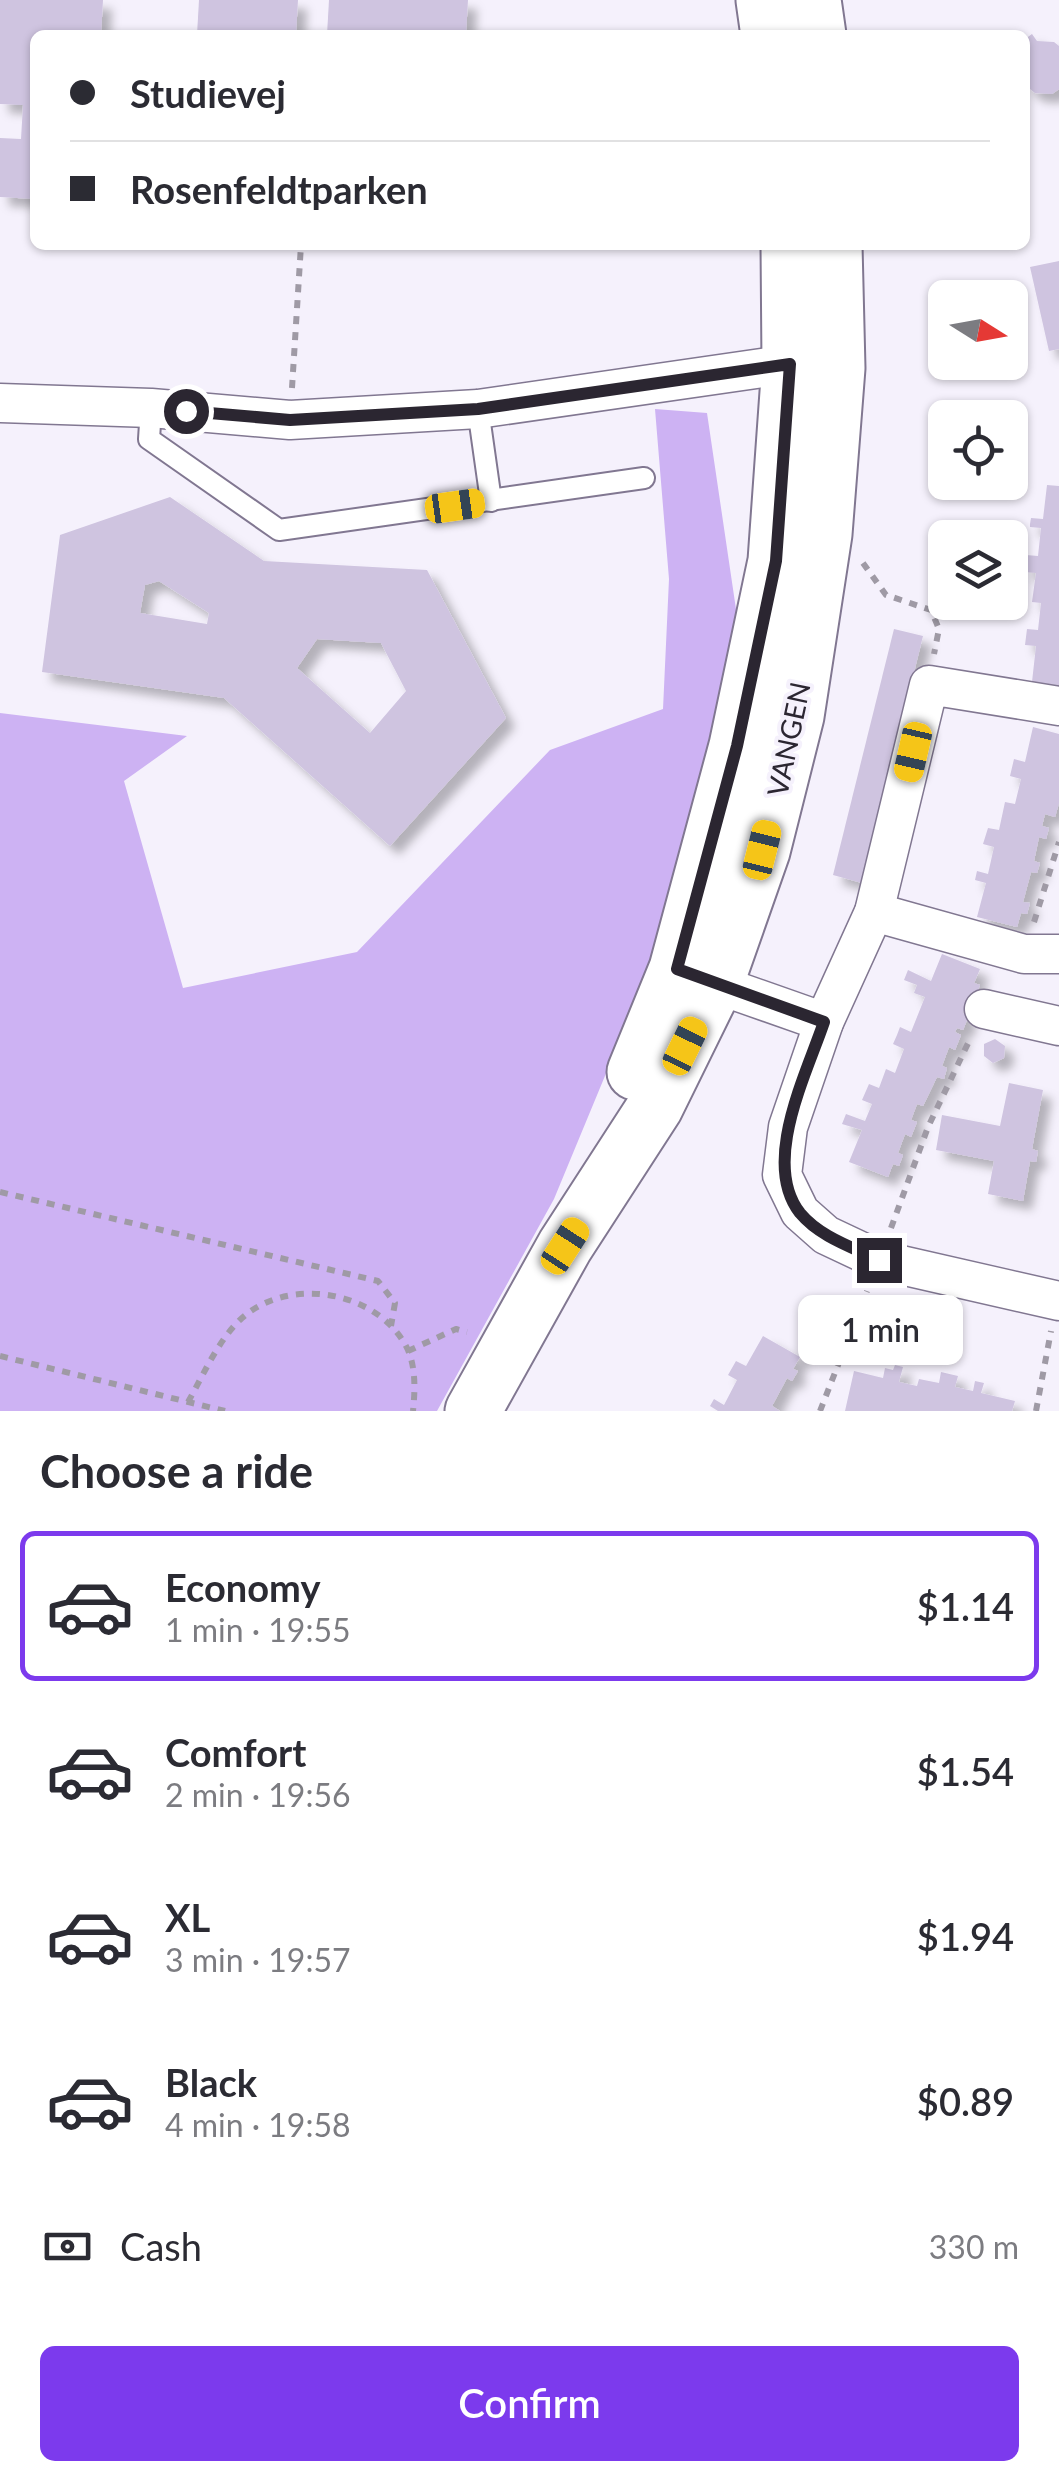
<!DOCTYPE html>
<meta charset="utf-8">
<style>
:root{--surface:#fff;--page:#f7f7f7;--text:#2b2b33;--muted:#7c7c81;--line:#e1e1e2;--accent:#7c3aed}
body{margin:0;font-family:Lato,sans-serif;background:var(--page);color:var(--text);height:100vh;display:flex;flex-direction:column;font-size:38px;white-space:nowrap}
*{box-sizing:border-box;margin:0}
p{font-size:32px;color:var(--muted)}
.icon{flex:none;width:55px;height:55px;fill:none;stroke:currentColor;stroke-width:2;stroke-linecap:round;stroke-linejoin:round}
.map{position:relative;height:1411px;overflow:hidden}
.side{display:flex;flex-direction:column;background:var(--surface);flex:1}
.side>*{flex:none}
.top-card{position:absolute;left:30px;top:30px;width:1000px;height:220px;border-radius:15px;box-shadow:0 2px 8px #0004;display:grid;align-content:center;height:220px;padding:0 40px;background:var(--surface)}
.needle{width:65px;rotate:101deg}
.buttons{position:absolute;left:928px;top:280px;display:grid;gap:20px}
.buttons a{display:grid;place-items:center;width:100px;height:100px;border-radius:15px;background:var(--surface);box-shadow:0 2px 8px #0004;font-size:50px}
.end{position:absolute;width:45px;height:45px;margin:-22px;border:12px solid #2b2631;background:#fff;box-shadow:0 0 0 5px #fff}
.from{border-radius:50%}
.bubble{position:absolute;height:70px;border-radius:15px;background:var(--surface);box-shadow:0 2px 8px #0004;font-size:32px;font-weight:600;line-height:70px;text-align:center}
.car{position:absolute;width:30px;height:60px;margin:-30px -15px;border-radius:12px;box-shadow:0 0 8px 2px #0007;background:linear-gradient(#f5c518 24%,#345 0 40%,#f5c518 0 76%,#345 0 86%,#f5c518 0)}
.top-card b{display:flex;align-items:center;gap:35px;height:95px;font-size:38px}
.top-card b+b{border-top:2px solid var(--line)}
.top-card i{width:25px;height:25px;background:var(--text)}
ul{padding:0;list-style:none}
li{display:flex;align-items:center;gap:30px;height:150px;margin:0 20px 15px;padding:0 20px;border:5px solid transparent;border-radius:15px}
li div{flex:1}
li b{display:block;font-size:38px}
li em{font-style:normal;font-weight:600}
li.on{border-color:var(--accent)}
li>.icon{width:90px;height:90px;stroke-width:1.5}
h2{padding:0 40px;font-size:45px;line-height:120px}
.pay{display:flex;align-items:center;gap:25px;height:110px;padding:0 40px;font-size:38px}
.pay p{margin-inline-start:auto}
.cta{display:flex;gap:20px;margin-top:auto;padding:20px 40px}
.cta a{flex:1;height:115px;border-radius:15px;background:var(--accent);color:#fff;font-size:40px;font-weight:600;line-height:115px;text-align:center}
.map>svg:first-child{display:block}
.green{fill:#cdb2f3}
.building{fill:#cfc4e0;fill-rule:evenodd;filter:url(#shadow)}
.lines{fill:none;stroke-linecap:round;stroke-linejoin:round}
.lane-casing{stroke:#817791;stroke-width:24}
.street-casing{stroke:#817791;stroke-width:41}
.secondary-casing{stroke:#817791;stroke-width:59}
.path{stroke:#9f9aa5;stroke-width:6;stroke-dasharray:8 8;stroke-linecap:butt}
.lane{stroke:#fff;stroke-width:20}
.street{stroke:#fff;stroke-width:38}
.secondary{stroke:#fff;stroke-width:55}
.route{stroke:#2b2631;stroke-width:12}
.labels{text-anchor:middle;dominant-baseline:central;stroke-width:8;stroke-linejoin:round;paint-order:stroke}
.street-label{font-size:28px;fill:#2b2631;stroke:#f5f1fc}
</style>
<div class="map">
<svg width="1059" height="1411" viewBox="0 0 1059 1411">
<defs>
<filter id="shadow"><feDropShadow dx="9" dy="9" stdDeviation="5" flood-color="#0004"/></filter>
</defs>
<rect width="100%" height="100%" fill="#f5f1fc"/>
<!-- green -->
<path class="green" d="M655,409L707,413L737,616L665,931L554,1199L437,1411H0V713L187,736L124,781L183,988L357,952L550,750L663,709L669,579Z"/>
<!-- building -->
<g class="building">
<path d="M0,0H103L101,35H35V199L0,197V138L21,139L23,105L0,104Z"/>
<path d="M199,0H298L296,35H197Z"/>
<path d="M329,0H468L466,35H327Z"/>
<path d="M1032,34L1037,41L1054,42L1059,46V89L1052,94L1035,93L1025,85V39Z"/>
<path d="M1059,261V349L1049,351L1030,267Z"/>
<path d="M1047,485L1059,486V685L1032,682L1036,646L1025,645L1027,629L1038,630L1041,603L1032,602L1036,573L1024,572L1026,555L1038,556L1041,528L1030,527V524L1031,518L1043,519Z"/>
<path d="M170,497L264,561L427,570L506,718L390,846L224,698L42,672L60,535ZM159,581L209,613L207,624L140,613L145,585ZM317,639L381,643L406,691L370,733L297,668Z"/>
<path d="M894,629L923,636L862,883L833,875Z"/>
<path d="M1033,727L1059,734V803L1055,817L1045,814L1042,826L1049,828L1046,839L1039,837L1034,861L1040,863L1037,873L1031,872L1023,902L1030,903L1027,914L1021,913L1017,927L977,917L986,883L975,880L977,871L988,874L994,847L983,844L988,828L999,830L1005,802L1015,804L1021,779L1010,776L1014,759L1025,762Z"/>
<path d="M942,954L980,969L974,983L980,985L976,996L970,993L963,1013L969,1015L963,1030L957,1028L955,1032L961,1035L955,1050L949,1047L942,1066L947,1068L944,1079L937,1077L923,1106L917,1104L911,1120L917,1122L911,1137L905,1134L898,1153L903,1155L899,1166L893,1164L888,1177L849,1162L862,1130L842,1124L846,1114L865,1121L872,1104L862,1100L869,1084L879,1088L886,1069L895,1073L904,1049L893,1044L897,1035L900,1027L911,1032L925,997L914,993L917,985L904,980L908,970L931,981Z"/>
<path d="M995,1039L1005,1046L1004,1058L993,1063L984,1056V1044Z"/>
<path d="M1009,1083L1043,1090L1032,1149L1038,1151L1036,1162L1030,1161L1023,1201L988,1194L994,1161L936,1150L942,1115L1000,1126Z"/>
<path d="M763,1336L800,1357L793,1369L798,1371L792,1381L787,1378L772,1406L780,1411H718L710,1406L714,1399L724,1405L737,1380L728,1375L736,1361L746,1366Z"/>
<path d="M895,1365L903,1367L899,1382L917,1386L919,1379L939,1383L941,1372L958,1376L955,1387L973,1391L975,1381L984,1383L981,1393L1015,1401L1012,1411H845L854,1371L883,1378L885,1368L893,1370Z"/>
</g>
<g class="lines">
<!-- lane casing -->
<g class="lane-casing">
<g id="lane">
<path d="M151,408L149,439L279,530L644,478"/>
<path d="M478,409L491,501"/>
</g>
</g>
<!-- street casing -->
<g class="street-casing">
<g id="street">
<path d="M0,403L151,408L290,420L478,409L790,364L813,366"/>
<path d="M1059,706L929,685L874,912L824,1022L788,1127L782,1175L800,1212L826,1235L879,1260L1059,1301"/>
<path d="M874,912L1024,954H1059"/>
<path d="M693,976L824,1022"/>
<path d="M984,1009L1059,1026"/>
</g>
</g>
<!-- secondary casing -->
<g class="secondary-casing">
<g id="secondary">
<path d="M764,0L769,35"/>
<path d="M813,0L818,35"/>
<path d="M635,1072L677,969L737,746L776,561L790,364L789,245"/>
<path d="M473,1411L565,1246L655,1107L715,985L762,851L796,716L824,534L837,368L834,245"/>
</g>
</g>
<!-- path -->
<g class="path">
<path d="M292,388L301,245"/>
<path d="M863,563L886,595L931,610L939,629L934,654"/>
<path d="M1034,922L1059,842"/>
<path d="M0,1192L378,1281L395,1303L391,1326"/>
<path d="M891,1228L928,1127L971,1037"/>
<path d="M408,1351L456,1329L467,1332"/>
<path d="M0,1356L225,1411"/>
<path d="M188,1402C204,1374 218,1340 242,1318C290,1275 380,1291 408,1350C416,1369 415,1391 413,1411"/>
<path d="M820,1411L867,1291"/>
<path d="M1036,1411L1051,1331"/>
</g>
<!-- lane -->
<use href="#lane" class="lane"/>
<!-- street -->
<use href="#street" class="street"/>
<!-- secondary -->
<use href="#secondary" class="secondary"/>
</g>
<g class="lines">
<!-- route -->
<path class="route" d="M186,411L290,420L478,409L790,364L776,561L737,746L677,969L824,1022C806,1075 761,1163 800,1213C820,1237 852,1247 879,1260"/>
</g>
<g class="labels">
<!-- street labels -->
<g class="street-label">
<text transform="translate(788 739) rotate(-78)">VANGEN</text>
</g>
</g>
</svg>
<div class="buttons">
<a><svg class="needle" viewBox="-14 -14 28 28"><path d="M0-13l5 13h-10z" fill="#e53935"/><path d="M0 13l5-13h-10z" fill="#7c7c81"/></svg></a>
<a><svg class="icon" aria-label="locate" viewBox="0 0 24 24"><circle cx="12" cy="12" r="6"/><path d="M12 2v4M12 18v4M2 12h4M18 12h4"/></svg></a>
<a><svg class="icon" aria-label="layers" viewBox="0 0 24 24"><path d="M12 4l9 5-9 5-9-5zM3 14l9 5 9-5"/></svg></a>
</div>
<i class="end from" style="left:186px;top:411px"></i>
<i class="end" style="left:879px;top:1260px"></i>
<div class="bubble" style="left:798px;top:1295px;width:165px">1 min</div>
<i class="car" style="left:455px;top:506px;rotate:82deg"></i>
<i class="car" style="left:913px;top:752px;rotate:193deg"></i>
<i class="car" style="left:762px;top:850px;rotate:14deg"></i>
<i class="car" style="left:685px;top:1046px;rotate:26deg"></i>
<i class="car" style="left:565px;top:1246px;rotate:33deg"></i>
<div class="top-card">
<b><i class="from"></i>Studievej</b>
<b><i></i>Rosenfeldtparken</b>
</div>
</div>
<section class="side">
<h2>Choose a ride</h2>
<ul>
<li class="on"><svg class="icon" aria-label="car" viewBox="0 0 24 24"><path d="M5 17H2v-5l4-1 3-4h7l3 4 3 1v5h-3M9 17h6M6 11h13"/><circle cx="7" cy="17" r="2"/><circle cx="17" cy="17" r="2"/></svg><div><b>Economy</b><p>1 min · 19:55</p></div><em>$1.14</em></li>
<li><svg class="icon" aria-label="car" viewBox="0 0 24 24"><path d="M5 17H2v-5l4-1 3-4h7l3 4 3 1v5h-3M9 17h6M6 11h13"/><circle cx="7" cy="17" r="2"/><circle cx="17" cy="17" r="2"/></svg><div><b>Comfort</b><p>2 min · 19:56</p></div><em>$1.54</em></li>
<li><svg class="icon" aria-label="car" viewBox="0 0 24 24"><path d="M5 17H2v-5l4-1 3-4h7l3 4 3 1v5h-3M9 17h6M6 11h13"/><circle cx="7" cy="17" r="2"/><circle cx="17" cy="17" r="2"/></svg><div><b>XL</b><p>3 min · 19:57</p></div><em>$1.94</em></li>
<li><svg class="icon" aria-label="car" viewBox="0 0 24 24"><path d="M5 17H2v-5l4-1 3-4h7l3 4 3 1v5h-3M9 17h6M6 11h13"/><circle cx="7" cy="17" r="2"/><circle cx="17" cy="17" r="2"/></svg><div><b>Black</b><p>4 min · 19:58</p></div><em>$0.89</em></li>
</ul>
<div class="pay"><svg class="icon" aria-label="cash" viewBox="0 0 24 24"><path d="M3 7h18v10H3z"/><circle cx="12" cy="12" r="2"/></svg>Cash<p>330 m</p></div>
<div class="cta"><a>Confirm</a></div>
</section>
